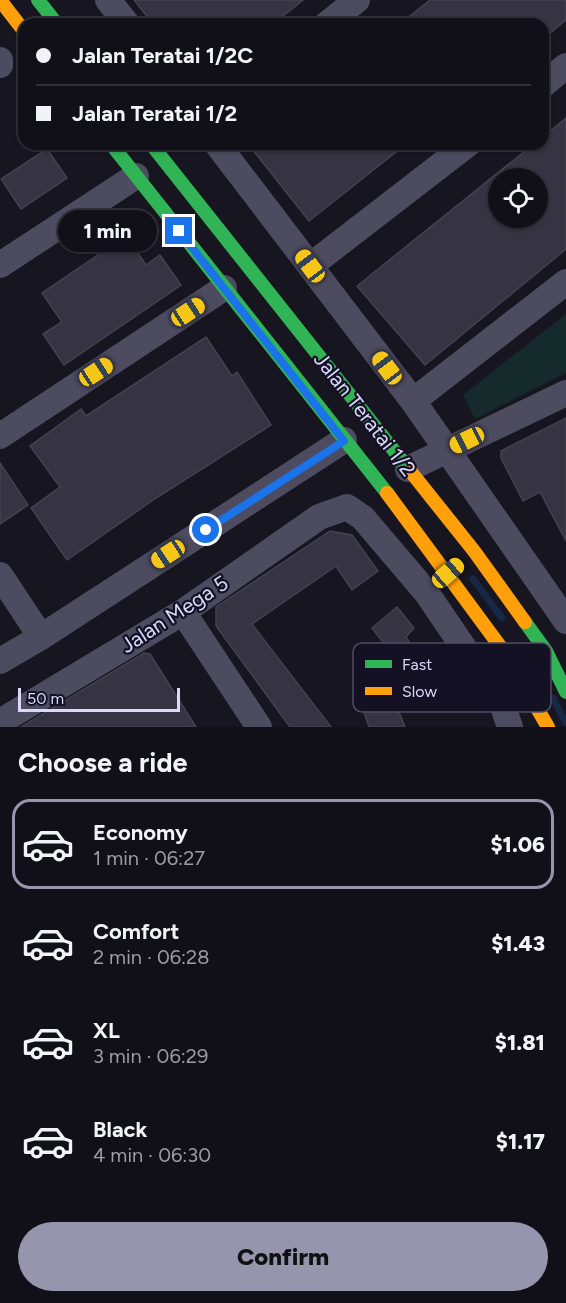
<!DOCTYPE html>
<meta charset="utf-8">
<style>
:root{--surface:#111018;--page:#1e1e25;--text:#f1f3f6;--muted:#9c9da2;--line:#303037;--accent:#9794ae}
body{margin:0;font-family:Figtree,sans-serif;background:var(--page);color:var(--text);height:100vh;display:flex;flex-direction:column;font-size:22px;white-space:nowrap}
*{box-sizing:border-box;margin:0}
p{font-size:20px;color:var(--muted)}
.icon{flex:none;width:33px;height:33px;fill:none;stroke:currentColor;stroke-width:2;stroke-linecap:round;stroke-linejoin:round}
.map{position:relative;height:727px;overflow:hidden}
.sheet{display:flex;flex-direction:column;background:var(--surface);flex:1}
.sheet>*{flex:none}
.top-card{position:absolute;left:18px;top:18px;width:531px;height:132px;border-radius:18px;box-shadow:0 2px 4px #0004,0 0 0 2px var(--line);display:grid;align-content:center;height:132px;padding:0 18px;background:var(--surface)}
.fabs{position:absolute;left:488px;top:168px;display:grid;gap:12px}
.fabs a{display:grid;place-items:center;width:60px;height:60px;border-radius:50%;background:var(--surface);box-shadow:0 2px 4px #0004,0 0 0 2px var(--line);font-size:30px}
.scale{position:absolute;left:18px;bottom:15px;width:162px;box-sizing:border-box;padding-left:6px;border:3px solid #dcd8fb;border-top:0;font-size:16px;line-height:21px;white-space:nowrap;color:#dcd8fb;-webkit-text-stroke:4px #141124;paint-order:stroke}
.end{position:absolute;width:27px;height:27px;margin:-14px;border:8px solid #1a73e8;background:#fff;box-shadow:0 0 0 3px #fff}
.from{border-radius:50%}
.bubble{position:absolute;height:42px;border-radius:21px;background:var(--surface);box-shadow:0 2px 4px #0004,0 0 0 2px var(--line);font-size:20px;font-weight:800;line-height:42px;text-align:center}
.car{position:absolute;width:18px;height:36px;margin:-18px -9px;border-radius:8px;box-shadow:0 0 4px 2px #0007;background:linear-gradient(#f5c518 24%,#345 0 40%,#f5c518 0 76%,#345 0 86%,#f5c518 0)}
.top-card b{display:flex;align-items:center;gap:21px;height:57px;font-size:22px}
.top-card b+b{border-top:2px solid var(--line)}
.top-card i{width:15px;height:15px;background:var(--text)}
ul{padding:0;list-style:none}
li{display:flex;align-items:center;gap:18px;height:90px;margin:0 12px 9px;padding:0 6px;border:3px solid transparent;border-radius:18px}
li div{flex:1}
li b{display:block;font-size:22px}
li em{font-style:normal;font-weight:800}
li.current{border-color:var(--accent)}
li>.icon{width:54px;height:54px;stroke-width:1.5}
h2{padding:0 18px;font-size:27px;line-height:72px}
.action{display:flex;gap:12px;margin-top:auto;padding:12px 18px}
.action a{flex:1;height:69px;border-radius:36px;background:var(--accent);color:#111;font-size:24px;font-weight:800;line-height:69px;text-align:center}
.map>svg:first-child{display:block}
.green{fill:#152b2b}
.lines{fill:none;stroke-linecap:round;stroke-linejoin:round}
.stream{stroke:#152846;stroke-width:7}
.building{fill:#363342;stroke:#444153;stroke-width:1.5;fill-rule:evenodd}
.street{stroke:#4d4b60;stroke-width:26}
.fast{stroke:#30b455;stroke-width:14}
.slow{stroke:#ff9f0a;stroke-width:14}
.route{stroke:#1a73e8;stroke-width:8}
.labels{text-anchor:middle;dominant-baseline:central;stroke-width:4.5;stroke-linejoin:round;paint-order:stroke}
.street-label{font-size:21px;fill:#dcd8fb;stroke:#141124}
.key{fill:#141124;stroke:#504d64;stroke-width:1.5}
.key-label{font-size:16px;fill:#dcd8fb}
</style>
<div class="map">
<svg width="566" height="727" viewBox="0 0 566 727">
<rect width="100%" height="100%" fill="#171520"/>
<!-- green -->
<path class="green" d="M566,314V373L475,419L463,395Z"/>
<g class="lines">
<!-- stream -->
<g class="stream">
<path d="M473,579L502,618"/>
<path d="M553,698L566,723"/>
</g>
</g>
<!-- building -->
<g class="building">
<path d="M134,0H303L273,24H153Z"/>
<path d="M430,0H566V20L543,39V24H400Z"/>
<path d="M566,118V249L425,365L357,286L525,151L535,144H543V137ZM498,178H537V218H498Z"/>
<path d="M248,144H406L309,221Z"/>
<path d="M47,149L67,178L21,209L1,179Z"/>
<path d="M126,236L146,265L160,255L181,285L64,365L43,334L62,322L42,293Z"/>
<path d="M206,337L232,376L237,372L271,425L156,498L67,560L31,508L60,487L30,446L81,409L86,416Z"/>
<path d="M566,418V541L540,492L523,501L501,458V451Z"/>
<path d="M0,463L28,505L0,524Z"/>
<path d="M330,531L352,535L378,571L352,590L336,566L252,624L331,727H290L216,626V607Z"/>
<path d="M397,607L414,628L406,637L422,662L388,684L405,727H369L360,700L372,693L355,670L386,646L372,628Z"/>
<path d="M144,653L150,654L196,727H21Z"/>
</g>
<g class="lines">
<!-- street -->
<g class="street">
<path d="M108,0L127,24"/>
<path d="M327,24L357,0"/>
<path d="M0,60V65"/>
<path d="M543,85L566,66"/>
<path d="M217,144L413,401L566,621"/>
<path d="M0,265L136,176"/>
<path d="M310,266L468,144"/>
<path d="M413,401L566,282"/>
<path d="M0,436L224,288"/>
<path d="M408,469L566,393"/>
<path d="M0,575L41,637"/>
<path d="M183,612L259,727"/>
<path d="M0,661L41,637L344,440"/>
<path d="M0,722L183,612L319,517L347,507L363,518L426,592L502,704L510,727"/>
</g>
<!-- fast -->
<g class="fast">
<path d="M38,0L57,24"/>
<path d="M111,144L387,493"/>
<path d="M151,144L411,472"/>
<path d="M525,622L546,651L566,692"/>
</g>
<!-- slow -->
<g class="slow">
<path d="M0,0L24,31"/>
<path d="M411,472L474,551L525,622"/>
<path d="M387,493L505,653L548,727"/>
</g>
</g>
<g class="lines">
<!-- route -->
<path class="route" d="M179,231L344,441L206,530"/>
</g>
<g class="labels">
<!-- street labels -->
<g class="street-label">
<text transform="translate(365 414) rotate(52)">Jalan Teratai 1/2</text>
<text transform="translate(174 614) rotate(-33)">Jalan Mega 5</text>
</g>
</g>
<!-- legend -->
<rect x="353" y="643" width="198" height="69" rx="9" class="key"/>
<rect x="365" y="660" width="27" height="8" fill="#30b455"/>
<rect x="365" y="687" width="27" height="8" fill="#ff9f0a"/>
<g class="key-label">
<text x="402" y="670">Fast</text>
<text x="402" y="697">Slow</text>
</g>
</svg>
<div class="fabs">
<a><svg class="icon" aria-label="locate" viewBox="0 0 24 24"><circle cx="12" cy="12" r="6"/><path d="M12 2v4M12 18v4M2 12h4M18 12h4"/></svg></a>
</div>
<div class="scale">50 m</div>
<i class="end from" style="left:206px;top:530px"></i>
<i class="end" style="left:179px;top:231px"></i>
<div class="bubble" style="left:58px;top:210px;width:99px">1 min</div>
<i class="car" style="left:310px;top:266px;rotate:323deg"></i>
<i class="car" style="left:188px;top:312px;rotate:57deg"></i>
<i class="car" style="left:387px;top:368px;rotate:323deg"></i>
<i class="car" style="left:96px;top:372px;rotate:57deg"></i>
<i class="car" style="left:467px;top:440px;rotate:244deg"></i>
<i class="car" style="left:168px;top:554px;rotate:237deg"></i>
<i class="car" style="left:448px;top:573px;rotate:49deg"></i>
<div class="top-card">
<b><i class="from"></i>Jalan Teratai 1/2C</b>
<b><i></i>Jalan Teratai 1/2</b>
</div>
</div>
<section class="sheet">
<h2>Choose a ride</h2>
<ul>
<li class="current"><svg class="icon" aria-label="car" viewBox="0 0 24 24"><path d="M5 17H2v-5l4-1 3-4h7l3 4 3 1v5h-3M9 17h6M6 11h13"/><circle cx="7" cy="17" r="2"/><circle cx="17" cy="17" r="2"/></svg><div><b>Economy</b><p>1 min · 06:27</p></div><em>$1.06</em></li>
<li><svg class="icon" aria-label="car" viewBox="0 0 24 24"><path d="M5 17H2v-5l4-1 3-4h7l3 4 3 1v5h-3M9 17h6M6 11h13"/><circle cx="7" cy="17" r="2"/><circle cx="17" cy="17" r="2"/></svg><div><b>Comfort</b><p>2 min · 06:28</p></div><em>$1.43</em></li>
<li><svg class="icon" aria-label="car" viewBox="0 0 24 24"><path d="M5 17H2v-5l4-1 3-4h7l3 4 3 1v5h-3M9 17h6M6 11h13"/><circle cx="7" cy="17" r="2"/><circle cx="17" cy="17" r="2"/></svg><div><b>XL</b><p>3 min · 06:29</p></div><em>$1.81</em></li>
<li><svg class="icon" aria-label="car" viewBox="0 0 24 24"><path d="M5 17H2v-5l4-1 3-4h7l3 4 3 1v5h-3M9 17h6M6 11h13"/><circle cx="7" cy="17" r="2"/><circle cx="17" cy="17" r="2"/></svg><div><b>Black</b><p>4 min · 06:30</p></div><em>$1.17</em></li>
</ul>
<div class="action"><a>Confirm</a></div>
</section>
